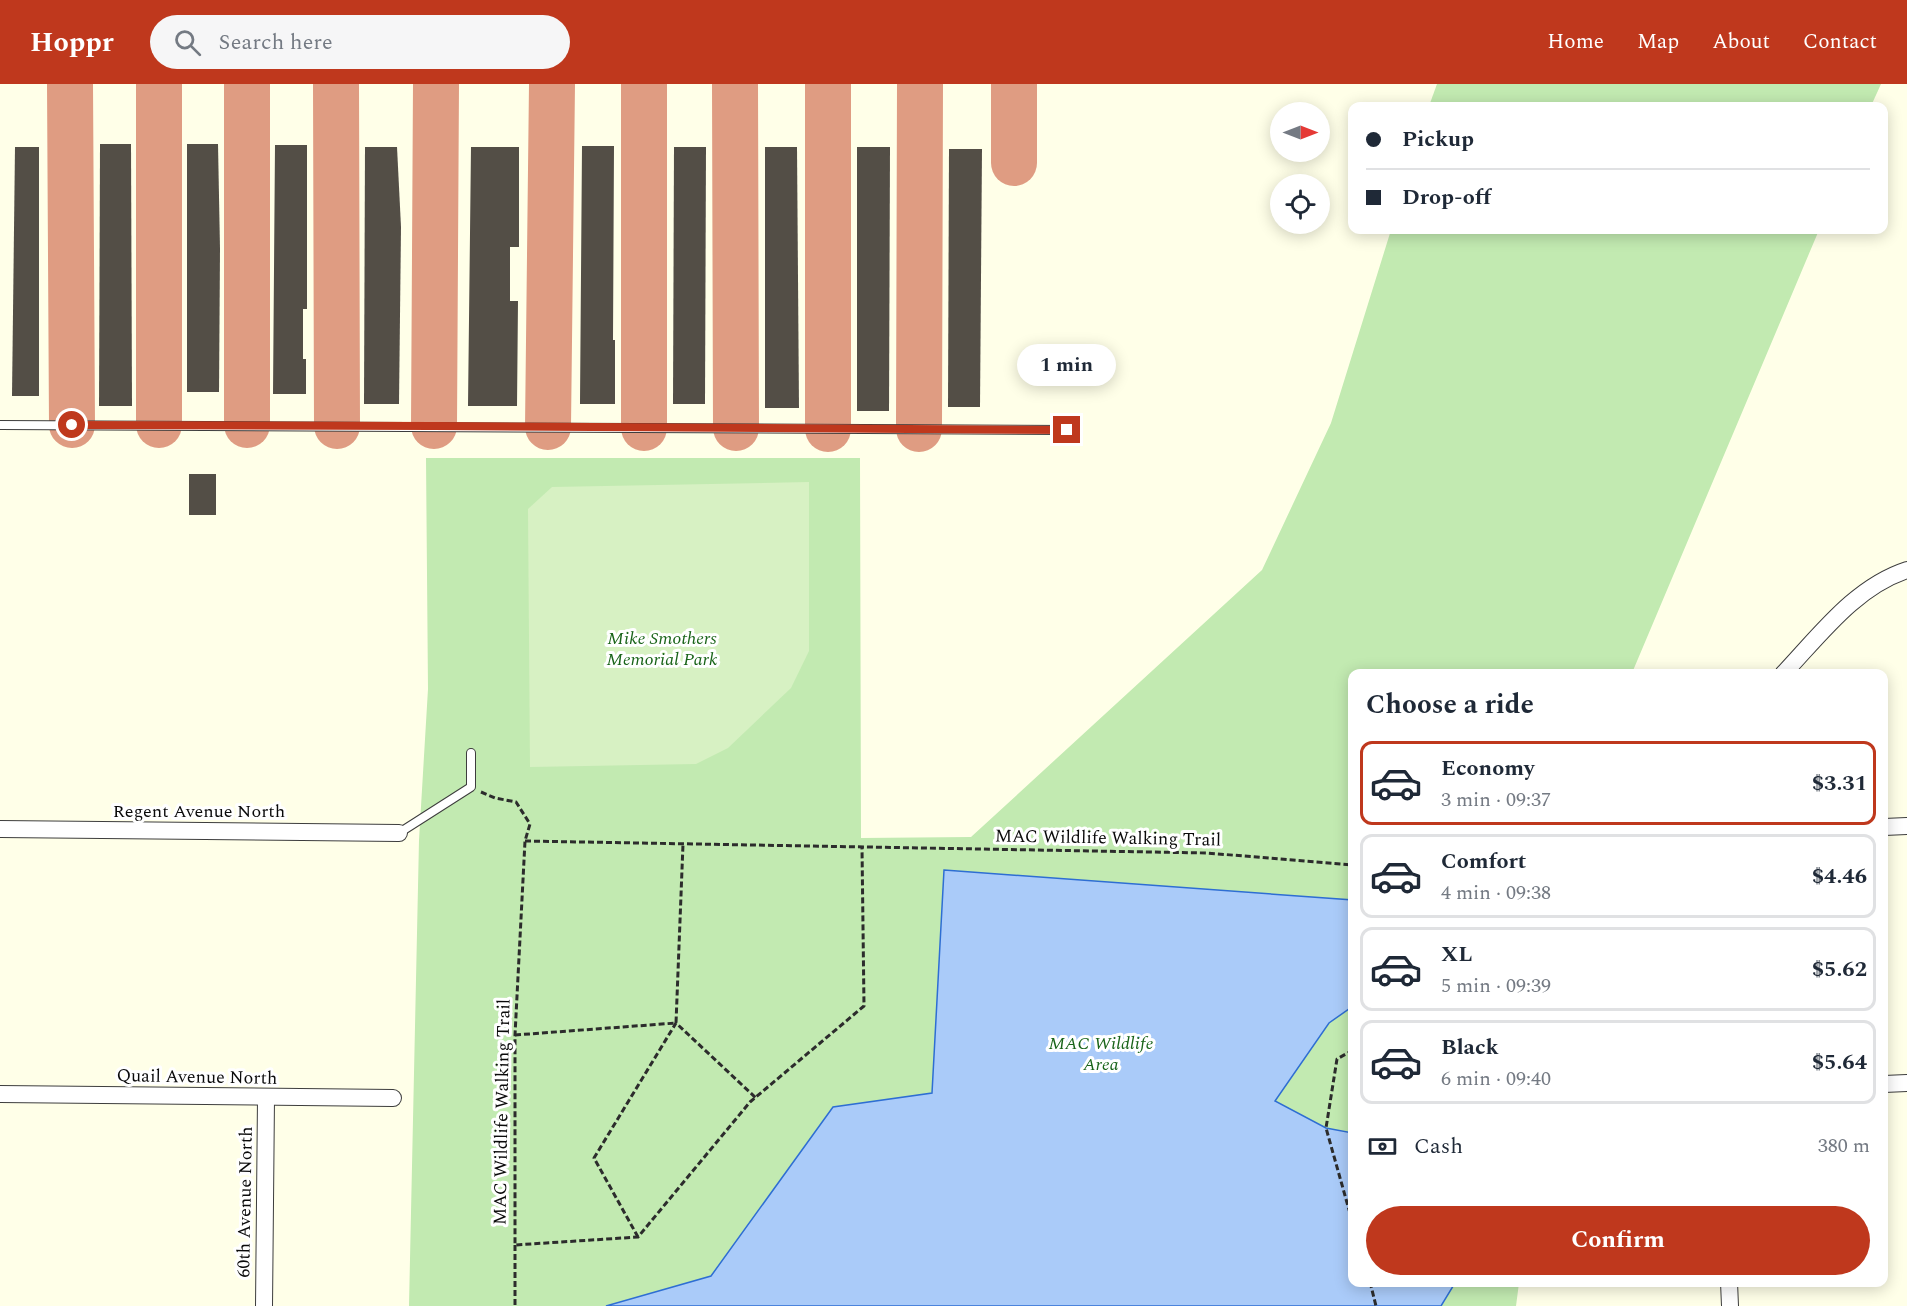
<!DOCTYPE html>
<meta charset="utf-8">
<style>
:root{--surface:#fff;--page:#f6f6f7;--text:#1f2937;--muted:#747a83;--line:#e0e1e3;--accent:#bf381d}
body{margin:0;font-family:Spectral,serif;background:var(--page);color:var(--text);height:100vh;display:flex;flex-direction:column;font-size:22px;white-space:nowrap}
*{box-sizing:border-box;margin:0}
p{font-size:20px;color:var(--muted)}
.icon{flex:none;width:33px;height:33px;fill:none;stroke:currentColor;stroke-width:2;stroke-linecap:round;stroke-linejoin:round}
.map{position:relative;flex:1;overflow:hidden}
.drawer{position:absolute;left:1348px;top:585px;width:540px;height:618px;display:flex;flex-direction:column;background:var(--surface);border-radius:12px;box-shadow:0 3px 15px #0003}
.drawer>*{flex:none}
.banner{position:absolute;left:1348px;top:18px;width:540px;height:132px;border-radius:12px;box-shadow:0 3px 15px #0003;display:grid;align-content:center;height:132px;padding:0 18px;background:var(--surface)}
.needle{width:39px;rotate:90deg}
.buttons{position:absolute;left:1270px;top:18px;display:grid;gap:12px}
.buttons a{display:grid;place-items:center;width:60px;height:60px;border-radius:50%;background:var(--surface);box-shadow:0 3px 15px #0003;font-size:30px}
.end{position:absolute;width:27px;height:27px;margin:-14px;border:8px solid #bf381d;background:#fff;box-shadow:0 0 0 3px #fff}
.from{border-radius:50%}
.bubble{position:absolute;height:42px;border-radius:21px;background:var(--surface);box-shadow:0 3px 15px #0003;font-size:20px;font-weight:700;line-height:42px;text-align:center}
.banner b{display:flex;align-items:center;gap:21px;height:57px;font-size:22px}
.banner b+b{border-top:2px solid var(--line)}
.banner i{width:15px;height:15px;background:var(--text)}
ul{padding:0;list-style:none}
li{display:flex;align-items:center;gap:18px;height:84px;margin:0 12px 9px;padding:0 6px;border:3px solid var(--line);border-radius:12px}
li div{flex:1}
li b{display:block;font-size:22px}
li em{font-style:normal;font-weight:700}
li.active{border-color:var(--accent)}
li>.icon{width:54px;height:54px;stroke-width:1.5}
h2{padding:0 18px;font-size:27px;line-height:72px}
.pay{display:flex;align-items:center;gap:15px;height:66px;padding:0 18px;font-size:22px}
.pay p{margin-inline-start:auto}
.primary-button{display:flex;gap:12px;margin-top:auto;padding:12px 18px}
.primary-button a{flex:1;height:69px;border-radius:36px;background:var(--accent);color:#fff;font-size:24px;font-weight:700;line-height:69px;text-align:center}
header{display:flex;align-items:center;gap:36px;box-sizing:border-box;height:84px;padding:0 30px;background:var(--accent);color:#fff}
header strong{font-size:28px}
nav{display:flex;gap:33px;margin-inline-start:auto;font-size:21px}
.search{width:420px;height:54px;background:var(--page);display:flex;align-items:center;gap:15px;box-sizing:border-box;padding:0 21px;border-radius:33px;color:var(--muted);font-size:22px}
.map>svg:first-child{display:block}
.green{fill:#c2eab1}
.pitch{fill:#d7f1c3}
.water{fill:#aacbf9;stroke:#2e6ed3;stroke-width:1.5}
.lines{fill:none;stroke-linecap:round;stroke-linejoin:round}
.taxiway{stroke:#df9c82;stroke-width:46}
.building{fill:#534e46}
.service-casing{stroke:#3d3d3d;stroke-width:10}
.minor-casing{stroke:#3d3d3d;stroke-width:18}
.path{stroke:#2c2c2c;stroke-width:3;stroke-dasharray:6 3;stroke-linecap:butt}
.service{stroke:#fff;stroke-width:8}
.minor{stroke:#fff;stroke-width:16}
.route{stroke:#bf381d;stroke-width:8}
.labels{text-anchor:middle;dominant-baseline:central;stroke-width:6;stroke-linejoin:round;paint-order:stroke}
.park-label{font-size:18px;font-style:italic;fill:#196419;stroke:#fff}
.street-label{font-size:18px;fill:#0a0a0a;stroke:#fff}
</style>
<header>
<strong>Hoppr</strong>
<div class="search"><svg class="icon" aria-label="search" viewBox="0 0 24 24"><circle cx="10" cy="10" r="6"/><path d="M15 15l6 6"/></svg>Search here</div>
<nav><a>Home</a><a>Map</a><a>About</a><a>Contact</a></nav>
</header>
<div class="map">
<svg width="1907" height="1222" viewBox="0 0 1907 1222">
<rect width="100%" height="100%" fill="#ffffe8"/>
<!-- green -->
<g class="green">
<path d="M1437,0H1881L1871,22H1429Z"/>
<path d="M1391,146H1819L1632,589L1353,590V1198L1519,1199L1516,1222H409L419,756L428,605L426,374H860L861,754L971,753L1262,486L1331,339Z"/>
</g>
<!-- pitch -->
<path class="pitch" d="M809,398V567L791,604L728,664L696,680L530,683L528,425L552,403Z"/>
<!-- water -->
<path class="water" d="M944,786L1353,816V922L1329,939L1275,1017L1326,1044L1353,1049V1198L1455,1199L1441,1222H606L711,1192L833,1023L932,1009Z"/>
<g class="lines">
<!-- taxiway -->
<g class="taxiway">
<path d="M70,0L72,341"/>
<path d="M247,0V341"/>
<path d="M336,0L337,342"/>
<path d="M644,0V344"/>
<path d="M735,0L736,344"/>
<path d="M828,0V345"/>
<path d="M1014,0V79"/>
<path d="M159,341V0"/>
<path d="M434,342L436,0"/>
<path d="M548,343L552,0"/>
<path d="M919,345L920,0"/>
</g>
</g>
<!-- building -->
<g class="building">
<path d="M100,60H131L132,322H99Z"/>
<path d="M187,60H218L220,165L219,308H187Z"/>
<path d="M275,61H307V225H303V275H306V310H273Z"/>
<path d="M582,62H614L613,256H615V320H580Z"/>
<path d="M15,63H39V312H12Z"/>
<path d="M365,63H397L401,143L399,320H364Z"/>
<path d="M471,63H519V163H510V217H518L517,322H468Z"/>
<path d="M674,63H706L705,320H673Z"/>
<path d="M765,63H797L799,324H765Z"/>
<path d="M857,63H890L889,327H857Z"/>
<path d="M949,65H982L980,323H948Z"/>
<rect x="189" y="390" width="27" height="41"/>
</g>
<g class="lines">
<!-- service casing -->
<g class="service-casing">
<g id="service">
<path d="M0,341L1067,346"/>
<path d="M399,749L471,703V669"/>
</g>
</g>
<!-- minor casing -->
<g class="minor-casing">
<g id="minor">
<path d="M1783,590C1820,551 1855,503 1907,486"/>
<path d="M1884,743L1907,742"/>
<path d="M0,745L399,749"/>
<path d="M1884,1000L1907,999"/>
<path d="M0,1010L393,1014"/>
<path d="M1729,1198L1730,1222"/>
<path d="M264,1222L266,1014"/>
</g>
</g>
<!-- path -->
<g class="path">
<path d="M481,708L495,714L516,718L530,740L525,757L515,951V1161L638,1153L750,1018L864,922L862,763"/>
<path d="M525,757L1207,769L1353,781"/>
<path d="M515,951L676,939L683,760"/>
<path d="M1353,966L1337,975L1326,1044L1353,1140"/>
<path d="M638,1153L594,1074L676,939L756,1014"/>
<path d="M515,1161V1222"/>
<path d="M1370,1198L1376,1222"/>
</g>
<!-- service -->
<use href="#service" class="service"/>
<!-- minor -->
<use href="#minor" class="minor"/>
</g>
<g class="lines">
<!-- route -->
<path class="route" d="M72,341L434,342L1067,346"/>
</g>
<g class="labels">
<!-- park labels -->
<g class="park-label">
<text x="662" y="554">Mike Smothers<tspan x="662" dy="21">Memorial Park</tspan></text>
<text x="1101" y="959">MAC Wildlife<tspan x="1101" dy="21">Area</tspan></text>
</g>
<!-- street labels -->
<g class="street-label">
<text x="199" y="727">Regent Avenue North</text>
<text transform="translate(1108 754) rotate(1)">MAC Wildlife Walking Trail</text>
<text transform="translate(197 993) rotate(1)">Quail Avenue North</text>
<text transform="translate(502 1028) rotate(-89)">MAC Wildlife Walking Trail</text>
<text transform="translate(245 1118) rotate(-89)">60th Avenue North</text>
</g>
</g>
</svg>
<div class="buttons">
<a><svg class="needle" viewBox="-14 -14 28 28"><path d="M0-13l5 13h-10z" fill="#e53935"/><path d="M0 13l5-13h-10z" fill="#747a83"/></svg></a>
<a><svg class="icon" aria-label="locate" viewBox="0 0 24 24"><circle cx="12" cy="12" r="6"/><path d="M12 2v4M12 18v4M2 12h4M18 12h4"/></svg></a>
</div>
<i class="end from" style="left:72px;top:341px"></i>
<i class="end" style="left:1067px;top:346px"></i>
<div class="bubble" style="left:1017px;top:260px;width:99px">1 min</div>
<div class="banner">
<b><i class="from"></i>Pickup</b>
<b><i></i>Drop-off</b>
</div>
<section class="drawer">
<h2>Choose a ride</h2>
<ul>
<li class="active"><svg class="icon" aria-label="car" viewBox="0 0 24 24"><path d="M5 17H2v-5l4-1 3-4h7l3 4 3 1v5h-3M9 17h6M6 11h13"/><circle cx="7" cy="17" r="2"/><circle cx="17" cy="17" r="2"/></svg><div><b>Economy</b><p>3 min · 09:37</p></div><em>$3.31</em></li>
<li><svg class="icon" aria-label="car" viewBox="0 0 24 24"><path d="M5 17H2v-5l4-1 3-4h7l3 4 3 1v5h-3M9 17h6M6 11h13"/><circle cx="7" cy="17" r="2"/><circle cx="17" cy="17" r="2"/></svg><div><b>Comfort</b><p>4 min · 09:38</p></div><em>$4.46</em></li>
<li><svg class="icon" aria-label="car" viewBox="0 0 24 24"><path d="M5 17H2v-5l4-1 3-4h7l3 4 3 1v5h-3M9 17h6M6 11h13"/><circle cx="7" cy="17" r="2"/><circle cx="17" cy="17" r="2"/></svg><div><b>XL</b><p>5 min · 09:39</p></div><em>$5.62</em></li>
<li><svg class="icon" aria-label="car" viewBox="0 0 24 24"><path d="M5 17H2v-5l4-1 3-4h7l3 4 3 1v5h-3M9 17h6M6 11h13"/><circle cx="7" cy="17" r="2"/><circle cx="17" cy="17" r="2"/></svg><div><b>Black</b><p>6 min · 09:40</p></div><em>$5.64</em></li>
</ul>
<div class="pay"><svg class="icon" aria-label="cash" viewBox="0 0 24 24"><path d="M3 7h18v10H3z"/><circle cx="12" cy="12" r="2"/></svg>Cash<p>380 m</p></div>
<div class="primary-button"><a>Confirm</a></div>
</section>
</div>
